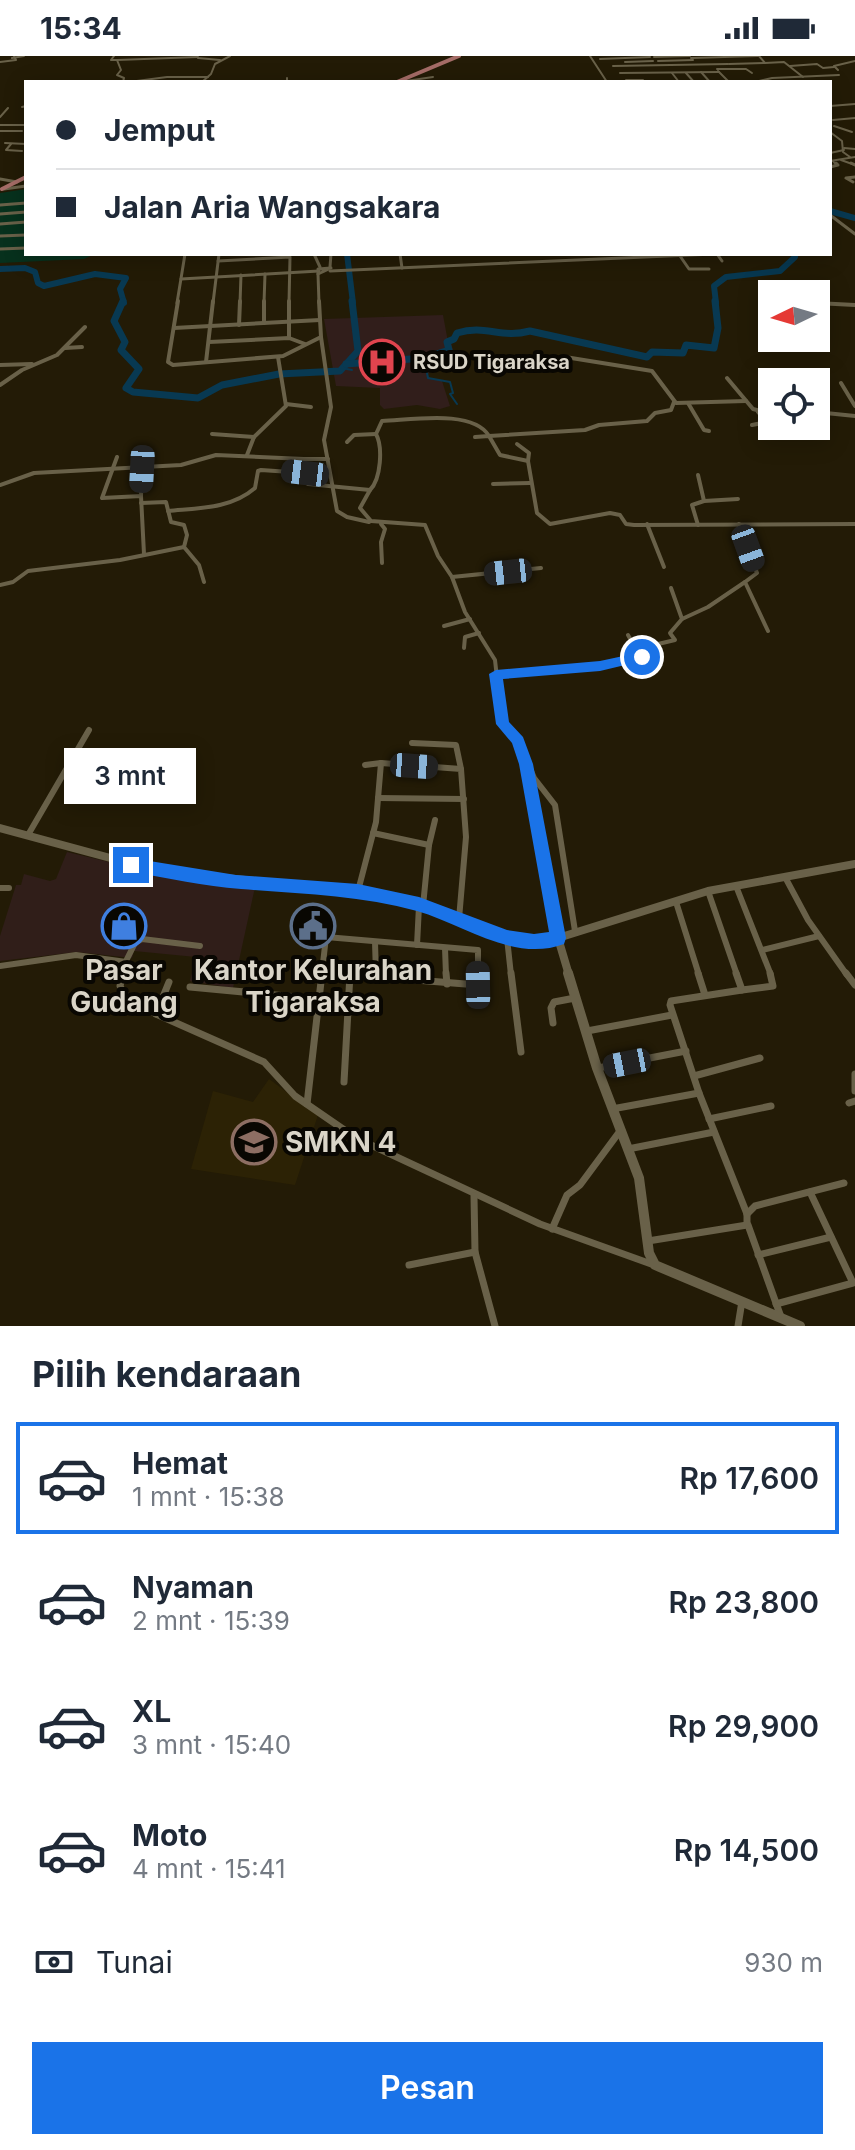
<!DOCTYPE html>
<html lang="id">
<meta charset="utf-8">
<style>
:root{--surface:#fff;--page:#f2f2f3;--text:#1f2937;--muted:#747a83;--line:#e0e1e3;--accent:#1a73e8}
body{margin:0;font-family:Inter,sans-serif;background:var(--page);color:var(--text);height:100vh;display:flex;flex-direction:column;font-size:30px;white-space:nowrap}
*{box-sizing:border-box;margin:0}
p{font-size:26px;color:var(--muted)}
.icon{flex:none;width:44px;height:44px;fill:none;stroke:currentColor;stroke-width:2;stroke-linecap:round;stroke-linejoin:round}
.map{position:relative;height:1270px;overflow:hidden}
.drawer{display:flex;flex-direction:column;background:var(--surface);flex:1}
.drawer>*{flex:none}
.hud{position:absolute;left:24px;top:24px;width:808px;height:176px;border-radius:0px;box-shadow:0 4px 20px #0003;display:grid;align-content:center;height:176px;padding:0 32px;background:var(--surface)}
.needle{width:52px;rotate:265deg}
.buttons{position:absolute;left:758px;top:224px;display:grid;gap:16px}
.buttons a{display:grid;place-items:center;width:72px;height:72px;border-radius:0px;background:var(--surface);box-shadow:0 4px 20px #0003;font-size:40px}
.end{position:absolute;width:36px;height:36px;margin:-18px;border:10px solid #1a73e8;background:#fff;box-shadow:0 0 0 4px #fff}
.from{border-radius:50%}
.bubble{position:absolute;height:56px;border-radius:0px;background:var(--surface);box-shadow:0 4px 20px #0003;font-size:26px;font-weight:600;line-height:56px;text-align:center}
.car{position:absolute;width:24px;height:48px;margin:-24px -12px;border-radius:10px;box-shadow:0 0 6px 2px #0007;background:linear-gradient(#222 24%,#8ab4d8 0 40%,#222 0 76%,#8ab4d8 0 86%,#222 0)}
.hud b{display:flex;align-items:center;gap:28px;height:76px;font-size:30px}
.hud b+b{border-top:2px solid var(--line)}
.hud i{width:20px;height:20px;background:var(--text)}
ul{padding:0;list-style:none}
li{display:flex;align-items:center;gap:24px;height:112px;margin:0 16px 12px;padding:0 16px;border:4px solid transparent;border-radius:0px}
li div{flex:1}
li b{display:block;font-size:30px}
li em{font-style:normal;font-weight:600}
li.current{border-color:var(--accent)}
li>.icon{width:72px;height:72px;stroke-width:1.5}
h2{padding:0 32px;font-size:36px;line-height:96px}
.pay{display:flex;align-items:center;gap:20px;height:88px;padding:0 32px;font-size:30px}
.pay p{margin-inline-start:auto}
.action{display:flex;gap:16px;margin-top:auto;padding:16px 32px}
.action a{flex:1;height:92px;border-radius:0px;background:var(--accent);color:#fff;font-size:32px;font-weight:600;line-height:92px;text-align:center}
.status{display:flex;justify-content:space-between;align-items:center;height:56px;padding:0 40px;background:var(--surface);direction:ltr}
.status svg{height:22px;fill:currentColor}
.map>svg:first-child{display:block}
.commercial{fill:#301e19}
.built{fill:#2c2205}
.medical{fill:#311e1b}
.green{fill:#07311d}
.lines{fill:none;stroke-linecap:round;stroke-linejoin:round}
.stream{stroke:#083952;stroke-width:2}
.river-far1{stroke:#083952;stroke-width:6}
.river{stroke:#083952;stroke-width:7}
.street-far4{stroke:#696149;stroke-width:2}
.street-far3{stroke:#696149;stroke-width:3}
.street-far2{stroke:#696149;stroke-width:4}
.street-far1{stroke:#696149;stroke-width:6}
.street{stroke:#696149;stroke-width:7}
.secondary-far1{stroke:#696149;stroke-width:8}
.secondary{stroke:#696149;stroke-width:10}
.primary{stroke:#a56c67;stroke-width:4}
.route{fill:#1a73e8}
.labels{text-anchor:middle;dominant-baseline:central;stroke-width:8;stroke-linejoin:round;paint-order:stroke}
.far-poi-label{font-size:20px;font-weight:bold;fill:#dad5c8;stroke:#090702;text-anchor:start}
.near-poi-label{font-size:28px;font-weight:bold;fill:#dad5c8;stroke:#090702}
</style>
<div class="status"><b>15:34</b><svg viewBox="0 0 49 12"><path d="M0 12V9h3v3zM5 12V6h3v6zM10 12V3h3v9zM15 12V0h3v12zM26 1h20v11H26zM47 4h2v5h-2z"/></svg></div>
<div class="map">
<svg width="855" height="1270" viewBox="0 0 855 1270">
<rect width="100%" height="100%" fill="#231b06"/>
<!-- commercial -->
<path class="commercial" d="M67,796L160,818L255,831L233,932L190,925L196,901L134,895L132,902L77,896L0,905V880L16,829H21L24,818L50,825L56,823Z"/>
<!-- built -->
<path class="built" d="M269,1023L318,1059L295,1129L191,1113L213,1035L253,1046Z"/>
<!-- medical -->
<path class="medical" d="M443,259L448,286L451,287L453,294L435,302L428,319L430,322L442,325L450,350L440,353L417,349L384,353L380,349V332L336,330L324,263Z"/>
<!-- green -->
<path class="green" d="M26,133V198H95L84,203L0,207V137Z"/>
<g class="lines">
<!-- stream -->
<g class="stream">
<path d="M424,302L428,322L450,326L453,337L450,338L457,348"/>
<path d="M342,312L352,314"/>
</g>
<!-- river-far1 -->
<g class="river-far1">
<path d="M830,155L855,162"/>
<path d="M347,198L353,247"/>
<path d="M0,213L25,212L35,216L38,227L44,230L95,218L126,222L120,233L124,247"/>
<path d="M716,247L714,230L726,221L780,215L795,201L794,198"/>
</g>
<!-- river -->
<g class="river">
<path d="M123,245L114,265L125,286L121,294L139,313L126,332L133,336L198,342L222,329L279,318L340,315L358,295L352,245"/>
<path d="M421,303L449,294L447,286L454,283L457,277C486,268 500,283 530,275L647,301L652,296L683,297L686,289L714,292L718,272L715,245"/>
<path d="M346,308L411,303"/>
</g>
<!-- street-far4 -->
<g class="street-far4">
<path d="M114,0L111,4H117L121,14L117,19L124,22L123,26"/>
<path d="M590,0L607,26"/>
<path d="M654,1L690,0"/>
<path d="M12,2L24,0"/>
<path d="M198,2L220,4"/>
<path d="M691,2L758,0"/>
<path d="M600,3L650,1"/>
<path d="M117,4L198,1"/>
<path d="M658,5L693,4"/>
<path d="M0,6L16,4L14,0"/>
<path d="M625,6L653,5"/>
<path d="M765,7L784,6L803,21"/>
<path d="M729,8L765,7L759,0"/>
<path d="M613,10L728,8"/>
<path d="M790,10L817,8L823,12L834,11"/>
<path d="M717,13H746L752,17"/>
<path d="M838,14L834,10L855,5"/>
<path d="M718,15L729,26"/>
<path d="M701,16L710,26"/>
<path d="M620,17L719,16"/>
<path d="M672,17L679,26"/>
<path d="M686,17L694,26"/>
<path d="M287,22V26"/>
<path d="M626,24H643"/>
<path d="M129,26L167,21H208"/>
<path d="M202,26L211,18L215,8L230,0"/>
<path d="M399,26L433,21"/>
<path d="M738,26L756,25"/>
<path d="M755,26L772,22L839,19"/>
<path d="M830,50L855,48"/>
<path d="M22,51L26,50"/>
<path d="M0,61L8,52"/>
<path d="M833,64L855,62"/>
<path d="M0,69H26"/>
<path d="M834,70L852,76"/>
<path d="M0,75H22"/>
<path d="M830,76L842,85L843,96L850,101"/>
<path d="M5,87L26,88"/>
<path d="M11,88L6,94L22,95"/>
<path d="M844,92L855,93"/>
<path d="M830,97L844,94"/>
<path d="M841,104L855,109"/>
<path d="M830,105L855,101"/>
<path d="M833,105L836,109"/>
</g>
<!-- street-far3 -->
<g class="street-far3">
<path d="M851,107L855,109"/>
<path d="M830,111L838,109L836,107"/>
<path d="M0,123L17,126"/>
<path d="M853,126L846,122L855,121"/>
<path d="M4,133L26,130"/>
<path d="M0,149L26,147"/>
<path d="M0,158L26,156"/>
<path d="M830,159L855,178"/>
<path d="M0,168L26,166"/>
<path d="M0,180L26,179"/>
<path d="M0,193L26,192"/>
<path d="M314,198L320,211"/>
<path d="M400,198L402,212"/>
<path d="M717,198L722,205"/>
<path d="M680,200L689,213H709"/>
<path d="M218,205L290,201L289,247"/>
<path d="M330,211L331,198"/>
<path d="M331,212L318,218V213Z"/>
<path d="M330,215L714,198"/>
<path d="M318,218L319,247"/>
<path d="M181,223L319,215"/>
<path d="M177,247L185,198"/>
<path d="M213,247L219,198"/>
<path d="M240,247L241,219"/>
<path d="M264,247L265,218"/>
</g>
<!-- street-far2 -->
<g class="street-far2">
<path d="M178,245L168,306L173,309L283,300L321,281L319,245"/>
<path d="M816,247L855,249"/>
<path d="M264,267V245"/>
<path d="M239,269L240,245"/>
<path d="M174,272L320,264"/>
<path d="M321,281L331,351L324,384L337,455L347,461L369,466"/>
<path d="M289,282V245"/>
<path d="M209,286L289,282L305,288"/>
<path d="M65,292L82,291"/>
<path d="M565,301L652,315L676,347L746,345"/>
<path d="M206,306L213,245"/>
<path d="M0,309L32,308"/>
<path d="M727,322L753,353L772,358"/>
<path d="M841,327L855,350"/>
<path d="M0,329L22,314L57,299L85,271"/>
<path d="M688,347L704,374L709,375"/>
<path d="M286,348L311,351"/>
<path d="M816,356L855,360"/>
<path d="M752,369L767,366L758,356"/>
<path d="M212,378L254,381"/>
<path d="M475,381L489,380L500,399L528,405L537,457L550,468L610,457L620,459L626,468L634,469L855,468"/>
<path d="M347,386L354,379L376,378"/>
<path d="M517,388L529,397L528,405"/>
<path d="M247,399L254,381L286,350L278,301"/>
<path d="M117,401L102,442L141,440L144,498"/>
<path d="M304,403H328"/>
<path d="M698,419L704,445"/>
<path d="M493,428L530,427"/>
<path d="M0,429L34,417L181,409L216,399L304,403L305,425L308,428L370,434L360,452L371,465L425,469L438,500L452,521L465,556L495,604L499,640"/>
<path d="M370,434C381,423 383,391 376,378L382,365C411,364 473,353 489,380L585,374L599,369L647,365L655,357L671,354L674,346"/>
<path d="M141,440L142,413"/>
<path d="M141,447L166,446L171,466L184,469L187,479L184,491L199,509L204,526"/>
<path d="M168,455C198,452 231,453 255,432L258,415L261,414L305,417"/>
<path d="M381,468L385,473L381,486L382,507"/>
<path d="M647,468L664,511"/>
<path d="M739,468L757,517L745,526L768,575"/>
<path d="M698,469L692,449L704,445L738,443"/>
<path d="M452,521L541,512"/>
<path d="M0,529L13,526L28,515L120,504L184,491"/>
<path d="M682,563L708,551L745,526"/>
<path d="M444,570L470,563"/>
<path d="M464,592L465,581L479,577"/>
<path d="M637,593L675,584L670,577L682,563L671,532"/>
<path d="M496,618L600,610L641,602L628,579"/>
</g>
<!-- street-far1 -->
<g class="street-far1">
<path d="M499,638L502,668L518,685L534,722L555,749L575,875"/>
<path d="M412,687L456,689L461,713"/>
<path d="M365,709L381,707L461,713L466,781L459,863"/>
<path d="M527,713L558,882"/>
<path d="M378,742L464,743"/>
<path d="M373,777L429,789L435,764"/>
<path d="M28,779L89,674"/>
<path d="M785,821L808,864L847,919"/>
<path d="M736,830L771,919"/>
<path d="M0,832H9"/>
<path d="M358,835L376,766L381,707"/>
<path d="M708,835L737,919"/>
<path d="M676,846L699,919"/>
<path d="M423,850L429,789"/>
<path d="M507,882L511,919"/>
<path d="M375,886L376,919"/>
<path d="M417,889L419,850"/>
<path d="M445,892L446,919"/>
<path d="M762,894L819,880"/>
<path d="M126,905L135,887L142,883L200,890"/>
<path d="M0,910L76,899L126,906L123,919"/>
<path d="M322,916L352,919"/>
<path d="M322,916L326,881L478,894V919"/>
</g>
<!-- street -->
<g class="street">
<path d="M123,917L120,930L124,938L156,958L264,1006L295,1040L356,1082L540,1168L654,1209"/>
<path d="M328,917L478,929V917"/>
<path d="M376,917V920"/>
<path d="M446,917L447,928"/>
<path d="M511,917L521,996"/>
<path d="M698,917L705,939"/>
<path d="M846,917L855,929"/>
<path d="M190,931L319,943"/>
<path d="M742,934L773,930L770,917"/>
<path d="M156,958L169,926"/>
<path d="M553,967L551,952L554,946L575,942"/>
<path d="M587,975L672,959"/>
<path d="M598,1012L686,995"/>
<path d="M855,1018V1035"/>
<path d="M694,1020L760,1002"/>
<path d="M344,1026L350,918"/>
<path d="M849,1047L855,1045"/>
<path d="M307,1048L322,917"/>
<path d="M612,1053L699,1037"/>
<path d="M709,1063L771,1050"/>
<path d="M628,1093L714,1076"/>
<path d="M474,1140L475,1196L495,1270"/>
<path d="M747,1158L755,1150L844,1127"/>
<path d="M748,1169L781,1261"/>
<path d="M552,1173L567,1139L580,1129L620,1075"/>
<path d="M648,1185L747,1169V1158L699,1037L670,949L671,945L742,934L736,917"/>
<path d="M758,1199L831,1181"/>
<path d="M409,1209L475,1196"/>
<path d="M776,1248L853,1227L810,1136"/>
<path d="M738,1270L742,1245"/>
</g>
<!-- secondary-far1 -->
<g class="secondary-far1">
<path d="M0,772L162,816L358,835L419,849L507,882L534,885L558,882L708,835L855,808"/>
<path d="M558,882L569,919"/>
</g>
<!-- secondary -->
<path class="secondary" d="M568,917L597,1012L639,1122L649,1197L655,1209L800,1270"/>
<!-- primary -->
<g class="primary">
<path d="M397,26L459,0"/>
<path d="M2,133L26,121"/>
</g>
</g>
<!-- route -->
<path class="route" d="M642,596L648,601L646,604L600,615L503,623L509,666L523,681L533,708L566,882L564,888C514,907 463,868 417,855C359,839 300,838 241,833C204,830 168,822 131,816L124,809L131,802L236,819L358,828L419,841L507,874L534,878L549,876L519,708L512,687L496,668L489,618L496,614L600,605Z"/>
<!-- icons -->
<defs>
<g id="hospital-ring" transform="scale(2.3)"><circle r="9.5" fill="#090702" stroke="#e0444e" stroke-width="1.5"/><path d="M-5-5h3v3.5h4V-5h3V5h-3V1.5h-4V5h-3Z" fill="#e0444e"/></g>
<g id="shop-ring" transform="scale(2.3)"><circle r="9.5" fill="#090702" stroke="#3f7fe0" stroke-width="1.5"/><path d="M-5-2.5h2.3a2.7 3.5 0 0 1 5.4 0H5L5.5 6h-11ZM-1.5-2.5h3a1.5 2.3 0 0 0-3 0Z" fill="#3f7fe0"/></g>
<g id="civic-ring" transform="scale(2.3)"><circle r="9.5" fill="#090702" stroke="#5c6f8a" stroke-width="1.5"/><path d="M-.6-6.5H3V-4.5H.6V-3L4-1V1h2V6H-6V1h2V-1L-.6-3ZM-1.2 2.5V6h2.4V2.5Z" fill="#5c6f8a"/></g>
<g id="school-ring" transform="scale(2.3)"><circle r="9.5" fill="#090702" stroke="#8d6e63" stroke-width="1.5"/><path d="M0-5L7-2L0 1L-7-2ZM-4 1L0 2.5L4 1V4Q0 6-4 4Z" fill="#8d6e63"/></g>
</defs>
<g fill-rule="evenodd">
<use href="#hospital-ring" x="382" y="306"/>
<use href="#shop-ring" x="124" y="870"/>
<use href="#civic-ring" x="313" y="870"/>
<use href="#school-ring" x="254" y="1086"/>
</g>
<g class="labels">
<!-- far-poi labels -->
<g class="far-poi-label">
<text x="413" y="306">RSUD Tigaraksa</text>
</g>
<!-- near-poi labels -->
<g class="near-poi-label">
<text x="124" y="914">Pasar<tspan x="124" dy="32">Gudang</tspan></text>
<text x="313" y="914">Kantor Kelurahan<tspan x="313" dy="32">Tigaraksa</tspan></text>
<text x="285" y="1086" text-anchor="start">SMKN 4</text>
</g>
</g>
</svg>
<div class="buttons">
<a><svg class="needle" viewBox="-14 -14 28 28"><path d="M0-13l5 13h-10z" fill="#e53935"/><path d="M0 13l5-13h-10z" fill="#747a83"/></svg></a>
<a><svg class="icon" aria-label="locate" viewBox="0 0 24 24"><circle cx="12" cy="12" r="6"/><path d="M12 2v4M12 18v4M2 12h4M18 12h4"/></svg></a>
</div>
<i class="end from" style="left:642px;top:601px"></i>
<i class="end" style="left:131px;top:809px"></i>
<div class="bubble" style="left:64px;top:692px;width:132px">3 mnt</div>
<i class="car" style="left:142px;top:413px;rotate:183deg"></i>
<i class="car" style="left:305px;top:417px;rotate:277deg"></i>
<i class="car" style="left:748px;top:492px;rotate:160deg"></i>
<i class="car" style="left:508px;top:516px;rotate:264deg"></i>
<i class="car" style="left:414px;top:710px;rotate:94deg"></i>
<i class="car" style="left:478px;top:929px;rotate:359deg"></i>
<i class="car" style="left:627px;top:1007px;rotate:259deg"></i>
<div class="hud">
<b><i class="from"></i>Jemput</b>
<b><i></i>Jalan Aria Wangsakara</b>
</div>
</div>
<section class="drawer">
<h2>Pilih kendaraan</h2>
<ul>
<li class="current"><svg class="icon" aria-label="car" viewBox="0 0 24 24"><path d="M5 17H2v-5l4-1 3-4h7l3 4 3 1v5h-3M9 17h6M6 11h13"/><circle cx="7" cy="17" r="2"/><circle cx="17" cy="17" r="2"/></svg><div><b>Hemat</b><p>1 mnt · 15:38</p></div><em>Rp 17,600</em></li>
<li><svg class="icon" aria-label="car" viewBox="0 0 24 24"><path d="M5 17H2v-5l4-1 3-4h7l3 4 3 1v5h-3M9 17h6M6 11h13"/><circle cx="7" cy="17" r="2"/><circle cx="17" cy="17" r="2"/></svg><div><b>Nyaman</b><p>2 mnt · 15:39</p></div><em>Rp 23,800</em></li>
<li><svg class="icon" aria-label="car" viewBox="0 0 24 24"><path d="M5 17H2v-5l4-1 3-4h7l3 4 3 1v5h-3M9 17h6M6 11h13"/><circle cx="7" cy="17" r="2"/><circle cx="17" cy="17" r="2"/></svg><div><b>XL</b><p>3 mnt · 15:40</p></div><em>Rp 29,900</em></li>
<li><svg class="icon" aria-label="car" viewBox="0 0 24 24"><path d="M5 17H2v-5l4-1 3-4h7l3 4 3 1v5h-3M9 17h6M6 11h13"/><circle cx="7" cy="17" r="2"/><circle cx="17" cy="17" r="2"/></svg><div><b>Moto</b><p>4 mnt · 15:41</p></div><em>Rp 14,500</em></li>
</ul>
<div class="pay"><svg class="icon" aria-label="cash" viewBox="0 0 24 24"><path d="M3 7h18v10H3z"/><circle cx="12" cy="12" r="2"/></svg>Tunai<p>930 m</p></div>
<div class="action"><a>Pesan</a></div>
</section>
